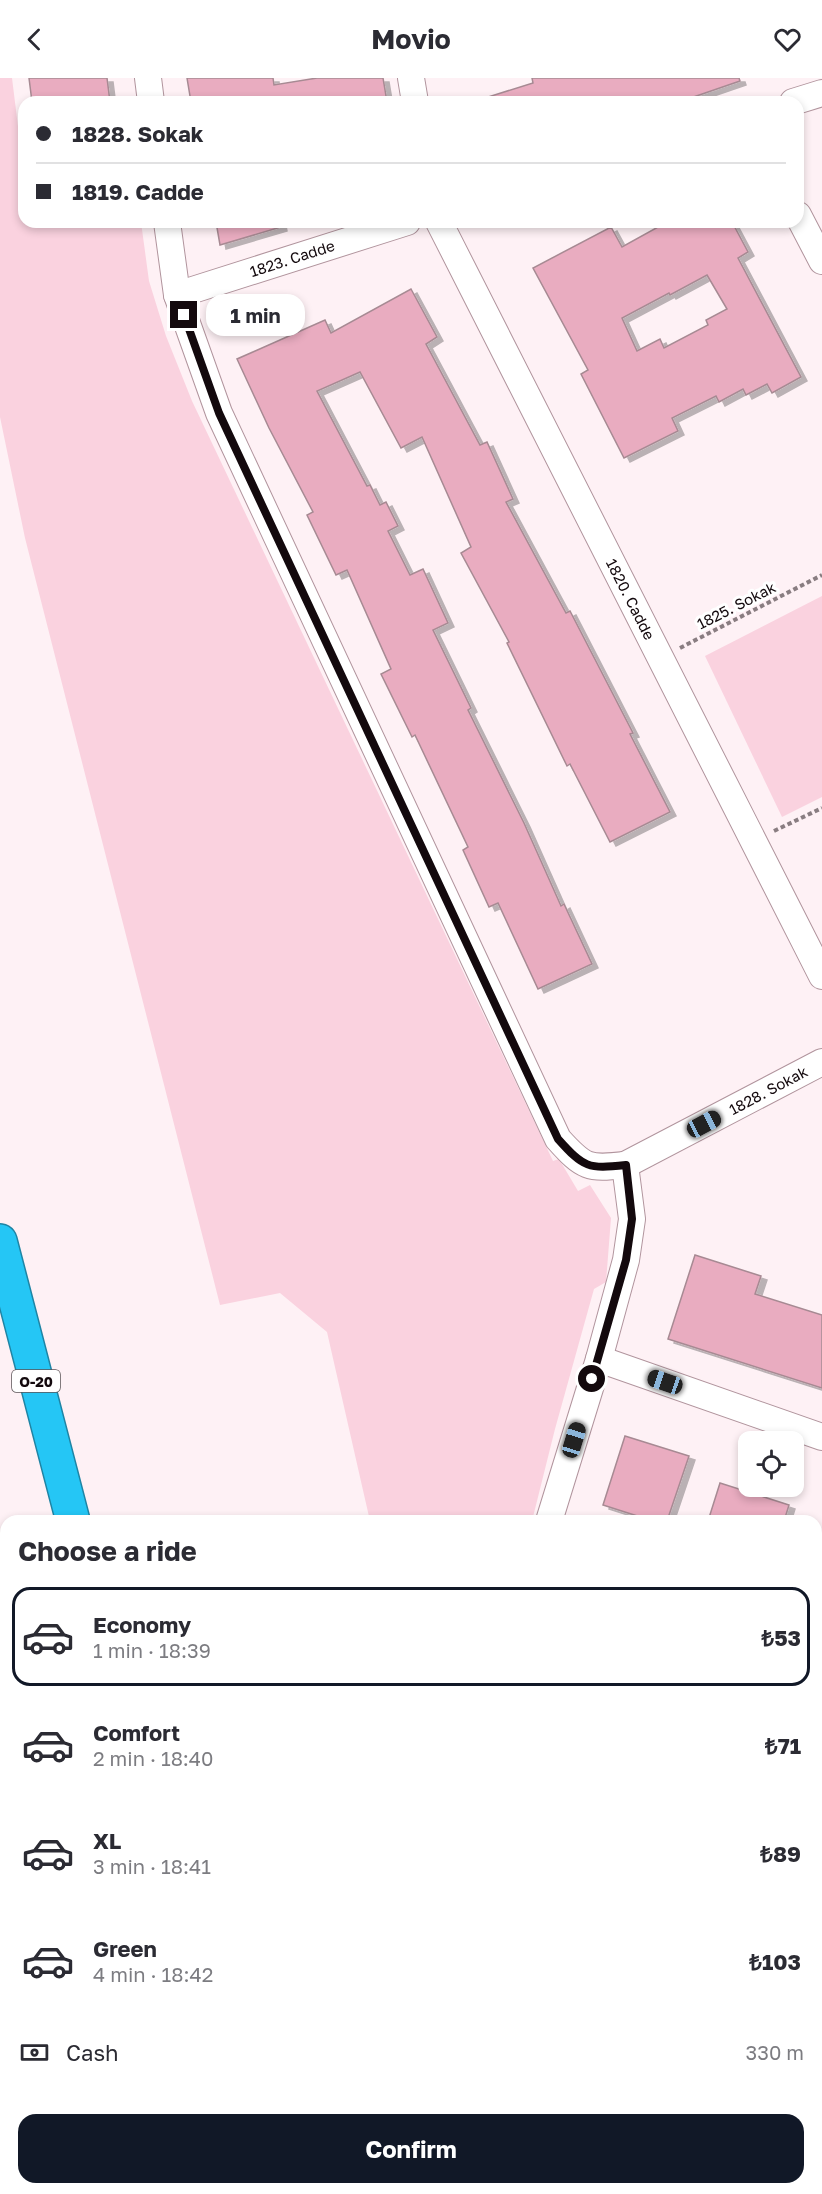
<!DOCTYPE html>
<meta charset="utf-8">
<style>
:root{--surface:#fff;--page:#f7f7f7;--text:#2b2b33;--muted:#7c7c81;--line:#e1e1e2;--accent:#111827}
body{margin:0;font-family:"Golos Text",sans-serif;background:var(--page);color:var(--text);height:100vh;display:flex;flex-direction:column;font-size:22px;white-space:nowrap}
*{box-sizing:border-box;margin:0}
p{font-size:20px;color:var(--muted)}
.icon{flex:none;width:33px;height:33px;fill:none;stroke:currentColor;stroke-width:2;stroke-linecap:round;stroke-linejoin:round}
.map{position:relative;flex:1;overflow:hidden}
.panel{position:absolute;left:0px;top:1437px;width:822px;height:680px;display:flex;flex-direction:column;background:var(--surface);border-radius:18px 18px 0 0;box-shadow:0 3px 9px #0003}
.panel>*{flex:none}
.hud{position:absolute;left:18px;top:18px;width:786px;height:132px;border-radius:18px;box-shadow:0 3px 9px #0003;display:grid;align-content:center;height:132px;padding:0 18px;background:var(--surface)}
.controls{position:absolute;left:738px;top:1353px;display:grid;gap:12px}
.controls a{display:grid;place-items:center;width:66px;height:66px;border-radius:12px;background:var(--surface);box-shadow:0 3px 9px #0003;font-size:30px}
.end{position:absolute;width:27px;height:27px;margin:-14px;border:8px solid #13090d;background:#fff;box-shadow:0 0 0 3px #fff}
.from{border-radius:50%}
.bubble{position:absolute;height:42px;border-radius:18px;background:var(--surface);box-shadow:0 3px 9px #0003;font-size:20px;font-weight:700;line-height:42px;text-align:center}
.car{position:absolute;width:18px;height:36px;margin:-18px -9px;border-radius:8px;box-shadow:0 0 4px 2px #0007;background:linear-gradient(#222 24%,#8ab4d8 0 40%,#222 0 76%,#8ab4d8 0 86%,#222 0)}
.hud b{display:flex;align-items:center;gap:21px;height:57px;font-size:22px}
.hud b+b{border-top:2px solid var(--line)}
.hud i{width:15px;height:15px;background:var(--text)}
ul{padding:0;list-style:none}
li{display:flex;align-items:center;gap:18px;height:99px;margin:0 12px 9px;padding:0 6px;border:3px solid transparent;border-radius:18px}
li div{flex:1}
li b{display:block;font-size:22px}
li em{font-style:normal;font-weight:700}
li.selected{border-color:var(--accent)}
li>.icon{width:54px;height:54px;stroke-width:1.5}
h2{padding:0 18px;font-size:27px;line-height:72px}
.pay{display:flex;align-items:center;gap:15px;height:66px;padding:0 18px;font-size:22px}
.pay p{margin-inline-start:auto}
.primary-button{display:flex;gap:12px;margin-top:auto;padding:12px 18px}
.primary-button a{flex:1;height:69px;border-radius:18px;background:var(--accent);color:#fff;font-size:24px;font-weight:700;line-height:69px;text-align:center}
header{display:flex;justify-content:space-between;align-items:center;height:78px;padding:0 18px;background:var(--surface);font-size:27px;font-weight:700}
.map>svg:first-child{display:block}
.green{fill:#fad2df}
.building{fill:#e9acc0;stroke:#a78a93;stroke-width:1.5;fill-rule:evenodd;filter:url(#shadow)}
.lines{fill:none;stroke-linecap:round;stroke-linejoin:round}
.minor-casing{stroke:#b1949d;stroke-width:28}
.highway-casing{stroke:#1f84a4;stroke-width:36}
.path{stroke:#897d81;stroke-width:4;stroke-dasharray:4.5 3;stroke-linecap:butt}
.minor{stroke:#fff;stroke-width:26}
.highway{stroke:#25c6f5;stroke-width:33}
.route{stroke:#13090d;stroke-width:8}
.labels{text-anchor:middle;dominant-baseline:central;stroke-width:6;stroke-linejoin:round;paint-order:stroke}
.shield{fill:#fff;stroke:#5a5356;stroke-width:1.5}
.shield-label{font-size:14px;font-weight:bold;fill:#13090d}
.street-label{font-size:15px;fill:#13090d;stroke:#fff}
</style>
<header><svg class="icon" aria-label="back" viewBox="0 0 24 24"><path d="M15 5l-7 7 7 7"/></svg>Movio<svg class="icon" aria-label="heart" viewBox="0 0 24 24"><path d="M12 20l-8-8c-3-5 5-10 8-4 3-6 11-1 8 4z"/></svg></header>
<div class="map">
<svg width="822" height="2116" viewBox="0 0 822 2116">
<defs>
<filter id="shadow"><feDropShadow dx="6" dy="4" stdDeviation="0" flood-color="#0004"/></filter>
</defs>
<rect width="100%" height="100%" fill="#fef1f5"/>
<!-- green -->
<g class="green">
<path d="M0,0H12L24,97V144H141L149,203L166,258L192,323L553,1083L559,1081L578,1113L590,1107L611,1140L606,1204L594,1211L555,1351L532,1443H370L327,1254L280,1215L220,1227L25,460L0,339Z"/>
<path d="M822,518V719L782,739L705,578Z"/>
<path d="M463,2111V2110L743,2111L741,2116H463Z"/>
</g>
<!-- building -->
<g class="building">
<path d="M29,0H107L110,24H32Z"/>
<path d="M187,0H273L274,7L317,0H383L387,24H191Z"/>
<path d="M532,0H739L740,3L679,24H488V19L533,5Z"/>
<path d="M216,144H280L281,149L220,167Z"/>
<path d="M667,144H732L748,174L738,180L801,299L772,315L767,306L746,317L743,311L719,324L716,318L672,340L678,353L624,380L581,296L588,292L533,190L611,149L622,169ZM707,197L727,231L706,242L708,247L664,270L660,261L637,273L622,240L669,215L670,217Z"/>
<path d="M411,211L437,259L426,266L480,367L487,364L513,421L506,424L566,535L570,533L633,655L630,656L670,734L610,764L570,686L567,688L507,565L509,564L461,475L471,469L422,359L401,370L360,294L317,313L367,408L370,407L380,427L386,424L398,448L388,453L410,497L423,491L448,545L433,552L471,630L468,632L524,745L561,828L564,826L592,886L538,911L498,825L489,829L463,772L468,769L415,657L412,659L381,596L391,591L347,492L336,497L307,437L313,434L269,350L237,281L325,242L331,255Z"/>
<path d="M695,1177L761,1198L755,1216L822,1237V1310L668,1261Z"/>
<path d="M625,1358L689,1378L667,1443H653L603,1427Z"/>
<path d="M720,1405L789,1427L784,1443H708Z"/>
</g>
<g class="lines">
<!-- minor casing -->
<g class="minor-casing">
<g id="minor">
<path d="M148,0L151,24"/>
<path d="M411,0L415,24"/>
<path d="M793,24L822,15"/>
<path d="M798,137L822,183"/>
<path d="M167,144L177,217L219,335L558,1061C584,1090 588,1091 625,1087L822,984"/>
<path d="M439,144L822,898"/>
<path d="M177,217L407,144"/>
<path d="M599,1281L822,1359"/>
<path d="M549,1443L599,1281L626,1182L632,1141L625,1087"/>
<path d="M816,1939L822,1920"/>
<path d="M762,2116L764,2110"/>
</g>
</g>
<!-- highway casing -->
<g class="highway-casing">
<g id="highway">
<path d="M0,1163L73,1443"/>
<path d="M0,1528L6,1553"/>
<path d="M64,2110V2116"/>
<path d="M106,2110L107,2116"/>
<path d="M200,2110L201,2116"/>
<path d="M263,2110L264,2116"/>
</g>
</g>
<!-- path -->
<g class="path">
<path d="M680,570L822,497"/>
<path d="M774,753L822,730"/>
</g>
<!-- minor -->
<use href="#minor" class="minor"/>
<!-- highway -->
<use href="#highway" class="highway"/>
</g>
<g class="lines">
<!-- route -->
<path class="route" d="M184,237L219,335L558,1061C584,1090 588,1091 626,1087L632,1141L626,1182L592,1301"/>
</g>
<g class="labels">
<!-- shield labels -->
<rect class="shield" x="12" y="1292" width="48" height="22" rx="4.5"/>
<g class="shield-label">
<text x="36" y="1303">O-20</text>
</g>
<!-- street labels -->
<g class="street-label">
<text transform="translate(292 180) rotate(-18)">1823. Cadde</text>
<text transform="translate(631 521) rotate(63)">1820. Cadde</text>
<text transform="translate(736 527) rotate(-27)">1825. Sokak</text>
<text transform="translate(768 1012) rotate(-28)">1828. Sokak</text>
</g>
</g>
</svg>
<div class="controls">
<a><svg class="icon" aria-label="locate" viewBox="0 0 24 24"><circle cx="12" cy="12" r="6"/><path d="M12 2v4M12 18v4M2 12h4M18 12h4"/></svg></a>
</div>
<i class="end from" style="left:592px;top:1301px"></i>
<i class="end" style="left:184px;top:237px"></i>
<div class="bubble" style="left:206px;top:216px;width:99px">1 min</div>
<i class="car" style="left:704px;top:1046px;rotate:62deg"></i>
<i class="car" style="left:665px;top:1304px;rotate:289deg"></i>
<i class="car" style="left:574px;top:1362px;rotate:17deg"></i>
<div class="hud">
<b><i class="from"></i>1828. Sokak</b>
<b><i></i>1819. Cadde</b>
</div>
<section class="panel">
<h2>Choose a ride</h2>
<ul>
<li class="selected"><svg class="icon" aria-label="car" viewBox="0 0 24 24"><path d="M5 17H2v-5l4-1 3-4h7l3 4 3 1v5h-3M9 17h6M6 11h13"/><circle cx="7" cy="17" r="2"/><circle cx="17" cy="17" r="2"/></svg><div><b>Economy</b><p>1 min · 18:39</p></div><em>₺53</em></li>
<li><svg class="icon" aria-label="car" viewBox="0 0 24 24"><path d="M5 17H2v-5l4-1 3-4h7l3 4 3 1v5h-3M9 17h6M6 11h13"/><circle cx="7" cy="17" r="2"/><circle cx="17" cy="17" r="2"/></svg><div><b>Comfort</b><p>2 min · 18:40</p></div><em>₺71</em></li>
<li><svg class="icon" aria-label="car" viewBox="0 0 24 24"><path d="M5 17H2v-5l4-1 3-4h7l3 4 3 1v5h-3M9 17h6M6 11h13"/><circle cx="7" cy="17" r="2"/><circle cx="17" cy="17" r="2"/></svg><div><b>XL</b><p>3 min · 18:41</p></div><em>₺89</em></li>
<li><svg class="icon" aria-label="car" viewBox="0 0 24 24"><path d="M5 17H2v-5l4-1 3-4h7l3 4 3 1v5h-3M9 17h6M6 11h13"/><circle cx="7" cy="17" r="2"/><circle cx="17" cy="17" r="2"/></svg><div><b>Green</b><p>4 min · 18:42</p></div><em>₺103</em></li>
</ul>
<div class="pay"><svg class="icon" aria-label="cash" viewBox="0 0 24 24"><path d="M3 7h18v10H3z"/><circle cx="12" cy="12" r="2"/></svg>Cash<p>330 m</p></div>
<div class="primary-button"><a>Confirm</a></div>
</section>
</div>
